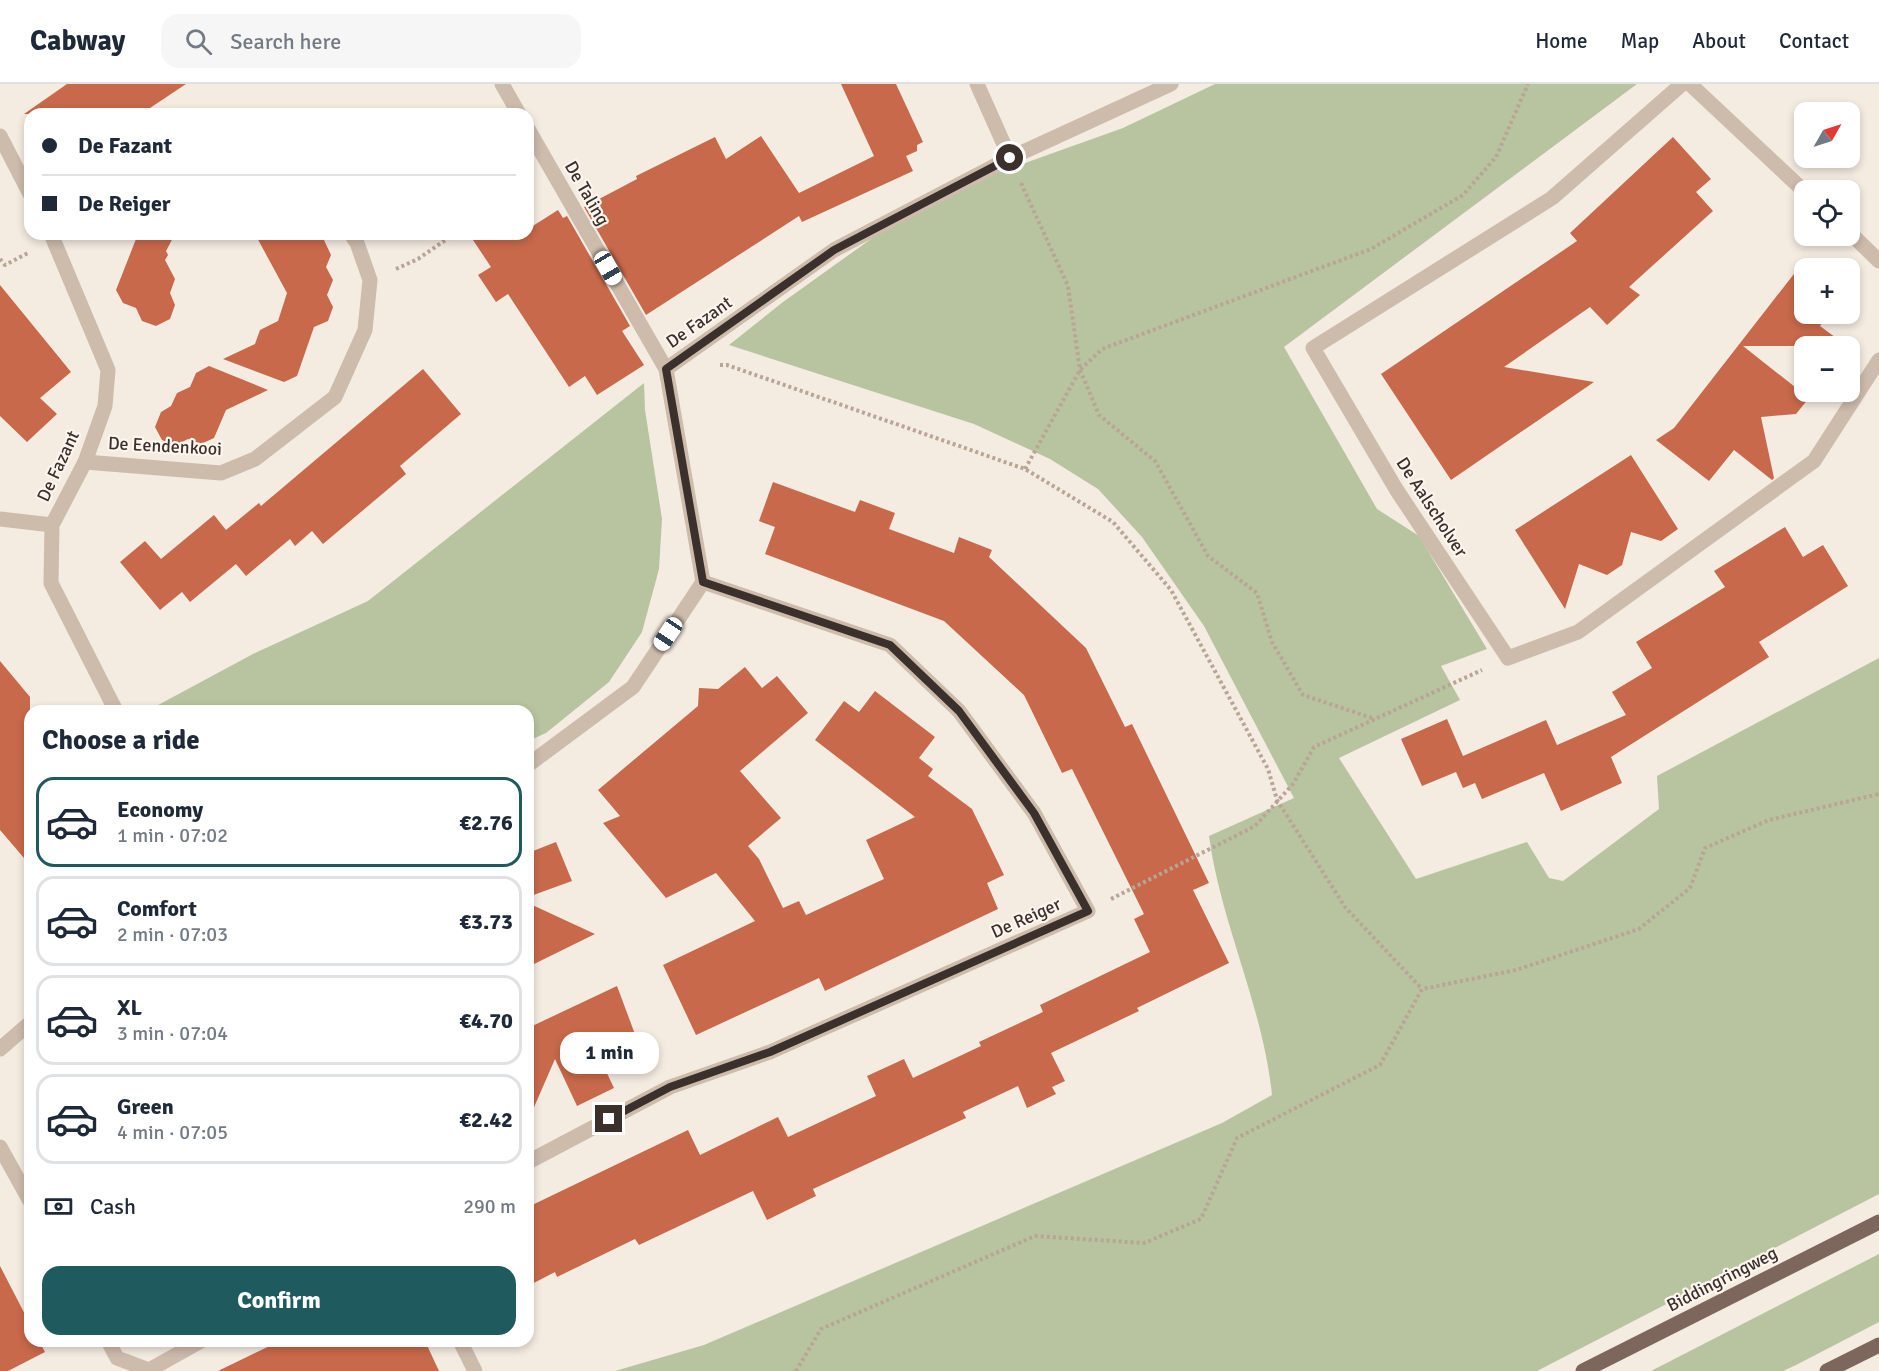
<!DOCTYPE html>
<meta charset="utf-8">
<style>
:root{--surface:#fff;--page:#f6f6f7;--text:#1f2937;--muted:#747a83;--line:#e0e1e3;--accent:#1f5a5e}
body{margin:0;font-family:Signika,sans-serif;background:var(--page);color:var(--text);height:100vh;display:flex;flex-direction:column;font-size:22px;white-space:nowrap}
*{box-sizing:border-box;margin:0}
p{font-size:20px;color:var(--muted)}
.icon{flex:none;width:33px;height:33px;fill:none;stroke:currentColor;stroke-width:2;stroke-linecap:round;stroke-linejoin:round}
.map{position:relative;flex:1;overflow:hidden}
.sheet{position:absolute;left:24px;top:621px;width:510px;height:642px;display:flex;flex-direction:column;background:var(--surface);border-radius:18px;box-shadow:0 3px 9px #0003}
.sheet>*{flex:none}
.hud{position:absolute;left:24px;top:24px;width:510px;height:132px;border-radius:18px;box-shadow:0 3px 9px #0003;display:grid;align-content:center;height:132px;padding:0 18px;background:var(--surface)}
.needle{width:39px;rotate:51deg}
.tools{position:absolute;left:1794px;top:18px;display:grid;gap:12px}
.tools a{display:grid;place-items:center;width:66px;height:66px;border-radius:12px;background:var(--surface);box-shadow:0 3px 9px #0003;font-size:30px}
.end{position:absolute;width:27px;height:27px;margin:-14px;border:8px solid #3b302b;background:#fff;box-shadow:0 0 0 3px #fff}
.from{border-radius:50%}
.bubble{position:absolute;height:42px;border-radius:18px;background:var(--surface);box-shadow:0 3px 9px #0003;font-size:20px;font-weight:700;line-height:42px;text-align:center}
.car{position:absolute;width:18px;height:36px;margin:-18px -9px;border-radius:8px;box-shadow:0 0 4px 2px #0007;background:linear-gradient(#fff 24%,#345 0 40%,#fff 0 76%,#345 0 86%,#fff 0)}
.hud b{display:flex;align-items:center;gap:21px;height:57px;font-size:22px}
.hud b+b{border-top:2px solid var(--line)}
.hud i{width:15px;height:15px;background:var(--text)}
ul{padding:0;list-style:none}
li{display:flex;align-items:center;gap:18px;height:90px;margin:0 12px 9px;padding:0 6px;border:3px solid var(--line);border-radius:18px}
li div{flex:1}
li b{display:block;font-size:22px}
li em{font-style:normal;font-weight:700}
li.on{border-color:var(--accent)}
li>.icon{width:54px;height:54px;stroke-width:1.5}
h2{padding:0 18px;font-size:27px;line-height:72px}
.pay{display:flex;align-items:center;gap:15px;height:66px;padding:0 18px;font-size:22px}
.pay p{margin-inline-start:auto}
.button{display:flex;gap:12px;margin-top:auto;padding:12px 18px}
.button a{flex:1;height:69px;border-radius:18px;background:var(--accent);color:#fff;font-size:24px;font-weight:700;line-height:69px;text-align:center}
header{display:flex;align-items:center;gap:36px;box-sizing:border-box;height:84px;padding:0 30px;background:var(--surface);border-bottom:2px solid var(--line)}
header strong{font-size:28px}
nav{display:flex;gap:33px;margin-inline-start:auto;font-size:21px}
.search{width:420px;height:54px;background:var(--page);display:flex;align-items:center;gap:15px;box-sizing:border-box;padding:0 21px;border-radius:18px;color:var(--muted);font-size:22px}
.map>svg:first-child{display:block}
.green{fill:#b8c4a0}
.building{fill:#c8694b}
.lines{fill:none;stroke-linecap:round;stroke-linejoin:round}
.path{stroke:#b9a596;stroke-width:4;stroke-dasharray:3 3;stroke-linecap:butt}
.minor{stroke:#cdbbac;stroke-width:15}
.major{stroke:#7d675c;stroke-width:15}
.route{stroke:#3b302b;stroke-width:8}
.labels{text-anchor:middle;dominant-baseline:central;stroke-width:4.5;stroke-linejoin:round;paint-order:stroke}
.street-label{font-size:18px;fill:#3b302b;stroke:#fbf5ee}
</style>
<header>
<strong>Cabway</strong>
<div class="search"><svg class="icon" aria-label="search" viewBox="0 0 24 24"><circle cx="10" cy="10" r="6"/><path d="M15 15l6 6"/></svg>Search here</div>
<nav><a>Home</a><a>Map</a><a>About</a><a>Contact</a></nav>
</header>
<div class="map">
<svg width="1879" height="1287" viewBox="0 0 1879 1287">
<rect width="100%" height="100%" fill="#f4ebe1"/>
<!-- green -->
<g class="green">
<path d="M1215,0H1637L1284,263L1377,425L1419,452L1487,565L1441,582L1460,616L1339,674L1416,795L1527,758L1549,794L1563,797L1659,725L1657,692L1879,574V1110L1537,1287H615L704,1261L1222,1039L1272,1011C1263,922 1221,840 1209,752L1294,714L1204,542L1142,453L1098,405L1050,375L974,340L729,261L783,218L885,145L997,89L1123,44Z"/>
<path d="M644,299L645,326L662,435L659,485L642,548L609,598L546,649L528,657V627H147L253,570L368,517Z"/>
<path d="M1879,1170V1238L1796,1281L1783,1287H1651Z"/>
</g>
<!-- building -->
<g class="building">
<path d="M67,0H186L141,30H24Z"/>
<path d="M841,0H896L923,58L917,61V67L906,72L913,87L802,138L799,132L646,231L584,123L637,95L636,92L715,53L726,75L761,52L799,109L874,72Z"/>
<path d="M1673,53L1711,95L1696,108L1713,127L1629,203L1640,211L1607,241L1590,223L1504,283L1594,298L1451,396L1381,290L1577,157L1570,149Z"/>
<path d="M558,126L563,134L567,132L630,242L622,247L644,281L597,311L585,292L569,303L508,210L496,218L478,191L491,183L469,150H528V145Z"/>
<path d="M138,150H175L166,167L168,171L165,176L175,195L170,209L175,221L170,235L156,242L142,237L136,224L123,219L116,206Z"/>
<path d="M255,150H307L324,156L331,171L326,183L333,196L327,211L333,223L328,237L314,243L297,292L284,298L223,275L255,260L260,246L278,237L287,209Z"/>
<path d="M1804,177V230H1829L1820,242L1847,262H1743L1809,314L1796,330L1761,333L1774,394L1772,396L1734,366L1709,397L1656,356L1674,344Z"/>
<path d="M0,201L71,288L40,314L57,330L27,358L0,332Z"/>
<path d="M209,282L268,306L226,326L214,354L201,360L188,355L174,362L162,356L155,343L161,328L171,322L177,309L190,303L196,289Z"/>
<path d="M423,285L461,330L400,382L406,390L323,460L312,447L295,462L290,455L246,492L236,480L190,518L182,508L160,526L120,478L145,457L161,475L214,431L226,446L259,419L261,422Z"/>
<path d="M1631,371L1678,445L1661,457L1631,448L1622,481L1607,491L1579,480L1565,525L1515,446Z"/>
<path d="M773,398L855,428L860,416L895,429L889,445L954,469L959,453L992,466L989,473L1086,564L1125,643L1132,640L1209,799L1193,806L1229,879L1137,924L1139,927L1051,969L1065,997L1052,1003L1056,1010L1027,1024L1018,1002L963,1028L966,1034L813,1105L816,1112L767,1136L753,1107L639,1161L635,1155L557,1193L555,1188L528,1202V1123L688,1046L700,1071L778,1033L788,1053L876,1012L867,992L904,975L913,994L981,962L979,958L1043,928L1040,921L1150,868L1134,835L1144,830L1072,685L1062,689L1024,611L944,537L765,470L775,443L759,437Z"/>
<path d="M1785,443L1803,473L1823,461L1848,502L1759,558L1769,573L1611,673L1622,699L1561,727L1544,689L1482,715L1475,699L1463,704L1456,688L1422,702L1401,655L1447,635L1463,672L1546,636L1557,661L1626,631L1612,608L1652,584L1636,558L1725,503L1714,487Z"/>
<path d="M0,577L30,613V781L0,746Z"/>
<path d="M745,583L762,604L777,592L808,629L740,687L781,734L748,762L759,775L783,824L799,817L806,831L884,795L866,756L915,733L815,656L844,617L859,628L875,607L935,653L919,674L933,685L928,692L972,725L1004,791L987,799L998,825L825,907L819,894L696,951L663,881L755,837L716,789L666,814L603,739L620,732L598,706L698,622L699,604L718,605Z"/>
<path d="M556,758L572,797L528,813V769Z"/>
<path d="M528,819L595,850L528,883Z"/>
<path d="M617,902L642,969L604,983L614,1004L577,1022L555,975L528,1037V944Z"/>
<path d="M0,1182L30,1240V1257H39L45,1268L8,1287H0Z"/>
<path d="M280,1257H425L439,1287H218Z"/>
</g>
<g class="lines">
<!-- path -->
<g class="path">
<path d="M1021,99L1068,202L1080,286L1099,331L1155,377L1208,472L1257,509L1272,558L1303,611L1375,635"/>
<path d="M0,175L5,181L30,168"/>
<path d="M396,185L418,175L454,150"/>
<path d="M720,281H727L1025,385L1113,438L1171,506L1268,685L1277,716L1345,823L1422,905"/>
<path d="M1025,385L1080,286L1102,265L1371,165L1463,111L1496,73L1528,0"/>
<path d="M1111,815L1255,742L1293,700L1314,663L1482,586"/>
<path d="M796,1287L821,1245L1035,1152L1144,1159L1201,1135L1237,1054L1380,981L1422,905L1516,886L1639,845L1690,804L1705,764L1769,736L1879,710"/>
</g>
<!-- minor -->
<g class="minor">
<path d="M502,0L519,30"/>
<path d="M977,0L1010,74"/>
<path d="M1682,0L1552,114L1313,264L1396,405L1508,574L1578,548L1814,377L1879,276"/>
<path d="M1690,0L1804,107"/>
<path d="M528,45L666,285"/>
<path d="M0,52L30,110"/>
<path d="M1850,149L1879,177"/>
<path d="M51,150L108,286L105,322L85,378L52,441L51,499L116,627"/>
<path d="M85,378L221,389L255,375L335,313L365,246L370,196L357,159L351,150"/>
<path d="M0,435L52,441"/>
<path d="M528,681L633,603L703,498L666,285L834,166L1010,74L1171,0"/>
<path d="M0,965L30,939"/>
<path d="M0,1063L30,1117"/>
<path d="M528,1078L670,1003L770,968L1088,827L1034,729L959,627L890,561L703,498"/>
<path d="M108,1257L117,1274L149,1286L201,1257"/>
<path d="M460,1257L475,1287"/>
</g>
<!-- major -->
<g class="major">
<path d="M1583,1287L1879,1138"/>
<path d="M1827,1287L1879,1261"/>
</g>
</g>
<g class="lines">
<!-- route -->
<path class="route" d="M609,1035L670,1003L770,968L1088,827L1034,729L959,627L890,561L703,498L666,285L834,166L1010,74"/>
</g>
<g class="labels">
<!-- street labels -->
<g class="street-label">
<text transform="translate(587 109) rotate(60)">De Taling</text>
<text transform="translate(699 238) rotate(-35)">De Fazant</text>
<text transform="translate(165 362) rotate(3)">De Eendenkooi</text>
<text transform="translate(58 382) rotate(-65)">De Fazant</text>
<text transform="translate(1432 423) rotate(57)">De Aalscholver</text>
<text transform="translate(1026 834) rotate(-24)">De Reiger</text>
<text transform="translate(1722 1195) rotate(-27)">Biddingringweg</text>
</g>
</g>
</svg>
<div class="tools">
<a><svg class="needle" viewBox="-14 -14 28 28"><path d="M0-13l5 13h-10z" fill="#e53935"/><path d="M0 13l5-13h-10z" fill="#747a83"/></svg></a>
<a><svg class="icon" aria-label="locate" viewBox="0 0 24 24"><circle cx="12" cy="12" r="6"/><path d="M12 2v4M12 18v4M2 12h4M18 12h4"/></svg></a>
<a>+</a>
<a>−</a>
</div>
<i class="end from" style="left:1010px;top:74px"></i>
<i class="end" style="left:609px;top:1035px"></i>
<div class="bubble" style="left:560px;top:948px;width:99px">1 min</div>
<i class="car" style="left:608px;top:184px;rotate:150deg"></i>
<i class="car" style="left:668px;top:550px;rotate:214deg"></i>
<div class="hud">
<b><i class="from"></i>De Fazant</b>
<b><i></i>De Reiger</b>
</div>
<section class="sheet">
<h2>Choose a ride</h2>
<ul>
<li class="on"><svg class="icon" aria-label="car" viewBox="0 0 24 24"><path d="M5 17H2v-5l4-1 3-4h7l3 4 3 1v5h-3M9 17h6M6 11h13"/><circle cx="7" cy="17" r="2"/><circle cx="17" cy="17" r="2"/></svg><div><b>Economy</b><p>1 min · 07:02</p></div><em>€2.76</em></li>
<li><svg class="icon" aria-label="car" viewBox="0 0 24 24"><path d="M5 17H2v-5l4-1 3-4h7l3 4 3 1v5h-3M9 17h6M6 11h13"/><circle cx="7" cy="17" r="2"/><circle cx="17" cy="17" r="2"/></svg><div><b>Comfort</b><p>2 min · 07:03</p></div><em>€3.73</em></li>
<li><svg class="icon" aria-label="car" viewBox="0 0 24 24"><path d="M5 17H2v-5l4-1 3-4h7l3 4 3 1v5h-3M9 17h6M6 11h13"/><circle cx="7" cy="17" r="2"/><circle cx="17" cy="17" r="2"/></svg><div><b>XL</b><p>3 min · 07:04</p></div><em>€4.70</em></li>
<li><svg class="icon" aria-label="car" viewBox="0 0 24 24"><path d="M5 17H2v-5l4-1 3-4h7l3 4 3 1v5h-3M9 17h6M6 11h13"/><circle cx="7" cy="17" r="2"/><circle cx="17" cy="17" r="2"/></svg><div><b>Green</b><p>4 min · 07:05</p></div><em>€2.42</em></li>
</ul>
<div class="pay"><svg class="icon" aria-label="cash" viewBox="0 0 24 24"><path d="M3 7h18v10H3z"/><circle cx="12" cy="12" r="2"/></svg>Cash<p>290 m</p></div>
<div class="button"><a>Confirm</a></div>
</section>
</div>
